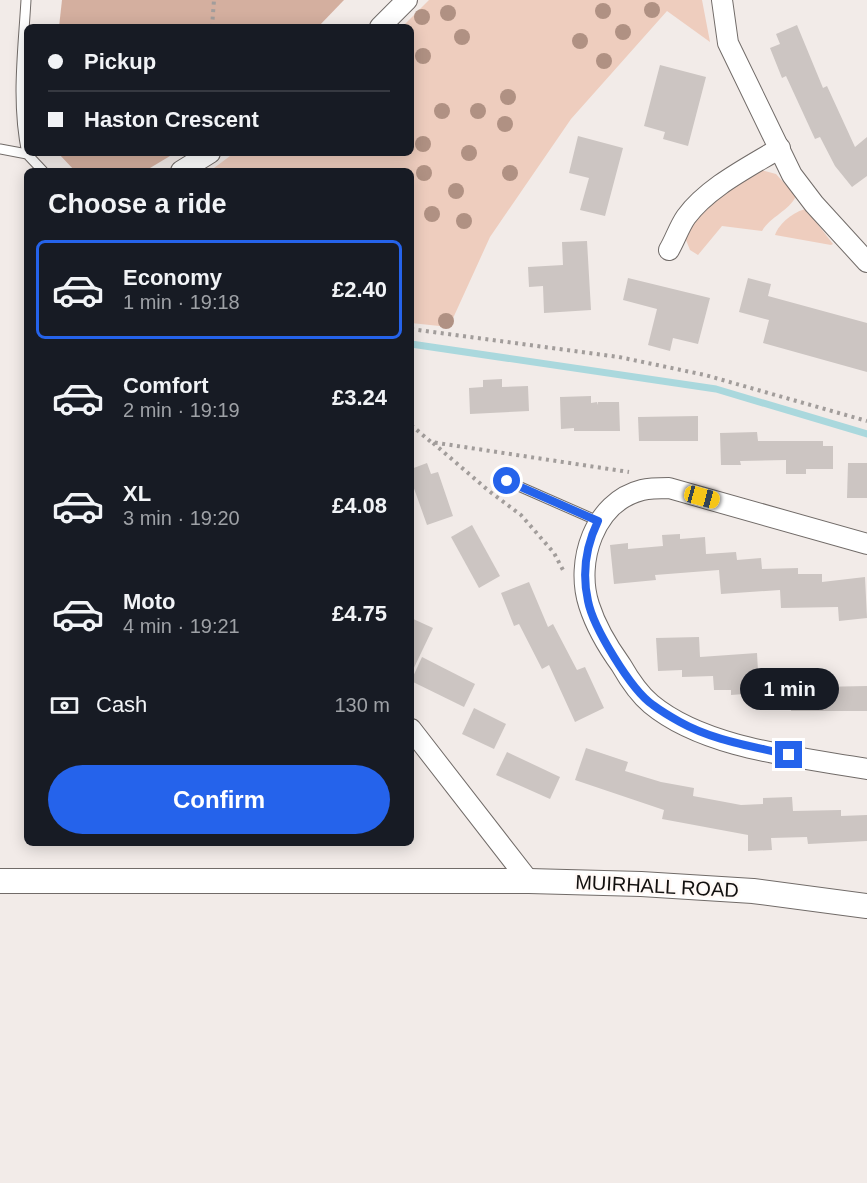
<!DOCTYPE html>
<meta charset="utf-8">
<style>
:root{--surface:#171b24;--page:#242831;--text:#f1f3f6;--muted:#9ea1a6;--line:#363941;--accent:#2563eb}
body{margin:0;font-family:Helvetica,sans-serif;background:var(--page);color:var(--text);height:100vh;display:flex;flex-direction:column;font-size:22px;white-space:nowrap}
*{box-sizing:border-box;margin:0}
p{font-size:20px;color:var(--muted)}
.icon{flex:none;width:33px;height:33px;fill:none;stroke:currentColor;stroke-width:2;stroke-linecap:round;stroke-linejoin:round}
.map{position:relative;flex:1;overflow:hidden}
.side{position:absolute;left:24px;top:168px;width:390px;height:678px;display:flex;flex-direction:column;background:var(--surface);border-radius:9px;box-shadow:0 3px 15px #0003}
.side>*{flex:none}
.banner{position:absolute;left:24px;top:24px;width:390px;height:132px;border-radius:9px;box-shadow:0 3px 15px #0003;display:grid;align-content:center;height:132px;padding:0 24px;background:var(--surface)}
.end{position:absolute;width:27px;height:27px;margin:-14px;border:8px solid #2563eb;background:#fff;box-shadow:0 0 0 3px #fff}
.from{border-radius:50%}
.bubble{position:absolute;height:42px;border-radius:21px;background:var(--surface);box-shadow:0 3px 15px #0003;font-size:20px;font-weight:800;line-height:42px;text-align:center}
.car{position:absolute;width:18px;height:36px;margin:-18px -9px;border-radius:8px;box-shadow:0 0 4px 2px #0007;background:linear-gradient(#f5c518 24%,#345 0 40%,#f5c518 0 76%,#345 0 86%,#f5c518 0)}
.banner b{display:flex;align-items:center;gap:21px;height:57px;font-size:22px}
.banner b+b{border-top:2px solid var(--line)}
.banner i{width:15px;height:15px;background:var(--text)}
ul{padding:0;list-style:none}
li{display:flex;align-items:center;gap:18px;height:99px;margin:0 12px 9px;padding:0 12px;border:3px solid transparent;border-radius:9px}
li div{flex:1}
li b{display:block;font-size:22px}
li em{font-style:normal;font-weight:800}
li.selected{border-color:var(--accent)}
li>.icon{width:54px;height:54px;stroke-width:1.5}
h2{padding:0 24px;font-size:27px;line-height:72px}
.pay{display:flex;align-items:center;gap:15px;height:66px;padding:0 24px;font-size:22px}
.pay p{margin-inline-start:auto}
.primary-button{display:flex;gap:12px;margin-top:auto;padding:12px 24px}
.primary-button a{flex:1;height:69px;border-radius:36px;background:var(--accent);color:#fff;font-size:24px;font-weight:800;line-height:69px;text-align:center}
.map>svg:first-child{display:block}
.green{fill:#eecdbe}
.forest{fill:#d4af9f}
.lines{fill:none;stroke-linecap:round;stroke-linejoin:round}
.stream{stroke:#aad8dd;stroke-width:7}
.building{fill:#ccc5c2}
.service-casing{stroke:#716b68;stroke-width:11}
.minor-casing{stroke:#716b68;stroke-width:22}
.tertiary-casing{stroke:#716b68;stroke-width:26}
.path{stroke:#a29d9b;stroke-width:4;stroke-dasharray:3 4.5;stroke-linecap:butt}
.service{stroke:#fff;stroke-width:9}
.minor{stroke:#fff;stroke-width:20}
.tertiary{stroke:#fff;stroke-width:24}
.tree{fill:#b09183}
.route{stroke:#2563eb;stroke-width:8}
.labels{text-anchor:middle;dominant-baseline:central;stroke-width:5;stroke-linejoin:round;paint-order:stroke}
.street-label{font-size:20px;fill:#12100f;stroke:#fff9f6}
</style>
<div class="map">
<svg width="867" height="1183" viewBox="0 0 867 1183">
<rect width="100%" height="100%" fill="#f2ebe8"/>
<!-- green -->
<g class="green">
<path d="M429,0H702L710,42L667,11L571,119L490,237L449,327L411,323V171H210L234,153H411V27H402Z"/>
<path d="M761,170L776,174L796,196C789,211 771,216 762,231L722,226L698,255L690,250L684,235L712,198Z"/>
<path d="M806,209L833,244L831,245L775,235C779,223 795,211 806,209Z"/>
</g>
<!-- forest -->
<g class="forest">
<path d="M62,0H344L318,27H59Z"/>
<path d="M58,153H175L145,171H75Z"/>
</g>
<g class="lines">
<!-- stream -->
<path class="stream" d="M411,344L716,389L867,434"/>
</g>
<!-- building -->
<g class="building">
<path d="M797,25L823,88L827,86L855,147L867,137V176L852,187L835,166L820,137L815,139L786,76L782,78L770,48L780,44L776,34Z"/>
<path d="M660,65L706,77L688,146L663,139L665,132L644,126Z"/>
<path d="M578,136L623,148L605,216L580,210L589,178L569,173Z"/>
<path d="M587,241L591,310L544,313L543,286L529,287L528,267L563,265L562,242Z"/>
<path d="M628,278L710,298L698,344L673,338L670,351L648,345L657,309L623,300Z"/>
<path d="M748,278L771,284L768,296L867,323V372L763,343L769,320L739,312Z"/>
<path d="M502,379V387L528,386L529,411L470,414L469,388L483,387V380Z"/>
<path d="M591,396V403L597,402V405L598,402H619L620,431H574V428L561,429L560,397Z"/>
<path d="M698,416V441H639L638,417Z"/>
<path d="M757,432L758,441H823V446H833V469H806V474H786V460L740,461L741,465H721L720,433Z"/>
<path d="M427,463L431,474L438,472L453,516L427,525L411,480V469Z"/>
<path d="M848,463H867V498H847Z"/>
<path d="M472,525L500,576L479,588L451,537Z"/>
<path d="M680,534V539L705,537L706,554L736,552L737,560L761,558L762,569L798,568V574H822V582L865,577L867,618L839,621L838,607L781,608L780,590L721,594L719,570L655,575L656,580L614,584L610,545L628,543V549L663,546L662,535Z"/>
<path d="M529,582L548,627L553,624L577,670L585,667L604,708L575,722L549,665L542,669L519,624L514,626L501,593Z"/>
<path d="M411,618L433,628L411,674Z"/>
<path d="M699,637L700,657L757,653L758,671L819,670V687L867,686V711H791V707L772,708V692L731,695V690H714L713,676L682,677V670L658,671L656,638Z"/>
<path d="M422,657L475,684L464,707L411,681Z"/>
<path d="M474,708L506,724L494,749L462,734Z"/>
<path d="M586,748L628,762L625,771L661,782L694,788L693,796L741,805L763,804V798L792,797L793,811L841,810V816L867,815V841L808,844L807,837L771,838L772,850L748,851V835L662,819L664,810L575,780Z"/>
<path d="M507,752L560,777L550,799L496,775Z"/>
</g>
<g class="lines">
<!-- service casing -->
<g class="service-casing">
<g id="service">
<path d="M26,0C23,52 16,102 27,154"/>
<path d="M0,149L27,154L43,171"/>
<path d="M507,481L598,521"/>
</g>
</g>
<!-- minor casing -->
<g class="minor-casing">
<g id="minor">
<path d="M722,0L728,43L792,175L814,204L867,262"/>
<path d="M380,27L407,0"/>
<path d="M181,171L210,153"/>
<path d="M669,250C675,240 679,227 686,217C708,187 749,167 780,148"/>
<path d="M867,544L669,488C660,488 650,488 642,490C594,502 575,562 589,605C596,627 608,647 621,665C629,679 639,694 651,704C705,749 800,757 867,769"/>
<path d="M411,729L529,881"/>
</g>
</g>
<!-- tertiary casing -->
<g class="tertiary-casing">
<path id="tertiary" d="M0,881H529L641,884L753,891L867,906"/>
</g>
<!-- path -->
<g class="path">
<path d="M212,27L214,0"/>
<path d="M411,329L619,357L705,375L867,421"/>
<path d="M411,425L431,442L629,472"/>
<path d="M433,443L489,491L521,515L554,553L563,570"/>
</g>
<!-- service -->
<use href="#service" class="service"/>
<!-- minor -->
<use href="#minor" class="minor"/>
<!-- tertiary -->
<use href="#tertiary" class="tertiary"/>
</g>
<!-- trees -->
<g class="tree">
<circle cx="652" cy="10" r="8"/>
<circle cx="603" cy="11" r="8"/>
<circle cx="448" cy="13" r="8"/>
<circle cx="422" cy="17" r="8"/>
<circle cx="623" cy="32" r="8"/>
<circle cx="462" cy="37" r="8"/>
<circle cx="580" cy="41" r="8"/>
<circle cx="423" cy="56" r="8"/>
<circle cx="604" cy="61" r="8"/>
<circle cx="508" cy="97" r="8"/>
<circle cx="442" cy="111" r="8"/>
<circle cx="478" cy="111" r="8"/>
<circle cx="505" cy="124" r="8"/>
<circle cx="423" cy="144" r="8"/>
<circle cx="469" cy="153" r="8"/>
<circle cx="424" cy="173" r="8"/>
<circle cx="510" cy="173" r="8"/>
<circle cx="456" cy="191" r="8"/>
<circle cx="432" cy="214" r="8"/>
<circle cx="464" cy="221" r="8"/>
<circle cx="446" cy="321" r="8"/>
</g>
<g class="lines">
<!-- route -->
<path class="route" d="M507,481L598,521C586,546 582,574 588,601C593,627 631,690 653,705C661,711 671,717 680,722C714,741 752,746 789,755"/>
</g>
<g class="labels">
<!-- street labels -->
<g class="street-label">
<text transform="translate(657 886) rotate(3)">MUIRHALL ROAD</text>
</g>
</g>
</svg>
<i class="end from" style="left:507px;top:481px"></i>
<i class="end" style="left:789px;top:755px"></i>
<div class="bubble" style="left:740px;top:668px;width:99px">1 min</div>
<i class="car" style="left:702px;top:497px;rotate:105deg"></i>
<div class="banner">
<b><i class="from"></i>Pickup</b>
<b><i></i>Haston Crescent</b>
</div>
<section class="side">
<h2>Choose a ride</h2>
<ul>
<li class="selected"><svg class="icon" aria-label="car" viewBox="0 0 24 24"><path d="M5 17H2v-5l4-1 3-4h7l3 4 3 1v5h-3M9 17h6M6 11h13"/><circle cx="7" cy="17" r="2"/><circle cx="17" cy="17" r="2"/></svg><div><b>Economy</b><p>1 min · 19:18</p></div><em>£2.40</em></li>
<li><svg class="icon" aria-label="car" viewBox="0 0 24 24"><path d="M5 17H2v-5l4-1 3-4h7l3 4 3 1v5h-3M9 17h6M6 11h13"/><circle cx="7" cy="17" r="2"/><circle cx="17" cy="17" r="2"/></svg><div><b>Comfort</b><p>2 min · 19:19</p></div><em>£3.24</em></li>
<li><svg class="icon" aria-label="car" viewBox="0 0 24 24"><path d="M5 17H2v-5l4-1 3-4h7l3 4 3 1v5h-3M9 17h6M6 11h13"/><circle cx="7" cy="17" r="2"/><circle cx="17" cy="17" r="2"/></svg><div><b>XL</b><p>3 min · 19:20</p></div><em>£4.08</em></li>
<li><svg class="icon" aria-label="car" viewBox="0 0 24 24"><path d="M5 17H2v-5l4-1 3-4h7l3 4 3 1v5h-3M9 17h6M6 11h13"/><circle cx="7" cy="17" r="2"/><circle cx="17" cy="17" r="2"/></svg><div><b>Moto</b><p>4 min · 19:21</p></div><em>£4.75</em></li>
</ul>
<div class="pay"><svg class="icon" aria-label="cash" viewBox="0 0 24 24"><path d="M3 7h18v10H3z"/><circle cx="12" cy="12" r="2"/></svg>Cash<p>130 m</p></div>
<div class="primary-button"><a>Confirm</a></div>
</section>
</div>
